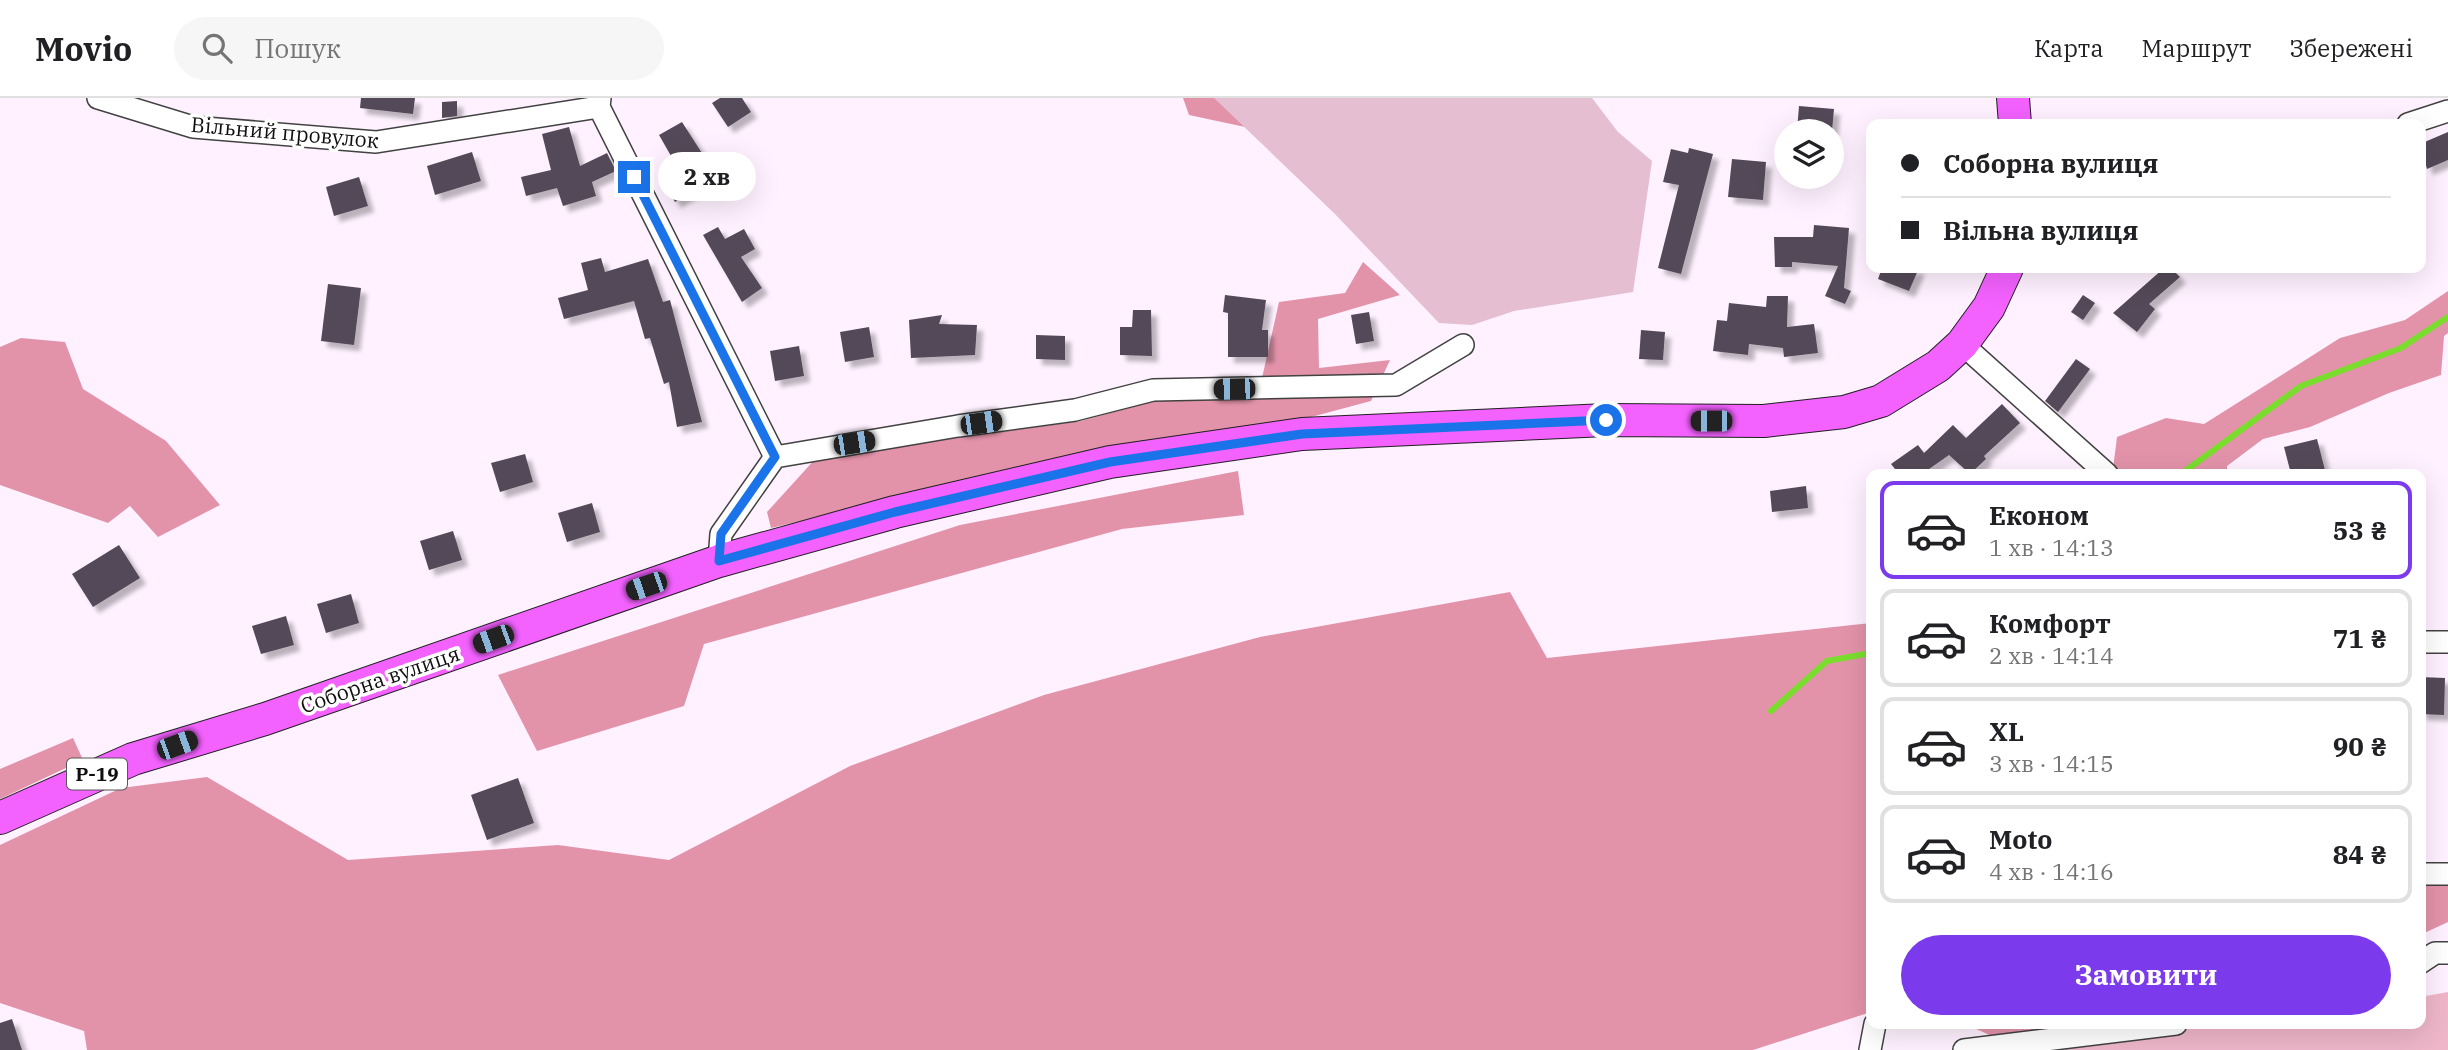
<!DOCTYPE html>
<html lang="uk">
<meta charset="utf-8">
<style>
:root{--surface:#fff;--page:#f6f6f6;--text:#202124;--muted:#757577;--line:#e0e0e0;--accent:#7c3aed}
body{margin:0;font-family:"IBM Plex Serif",serif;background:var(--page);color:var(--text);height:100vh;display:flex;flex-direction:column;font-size:26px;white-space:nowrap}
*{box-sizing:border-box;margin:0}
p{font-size:23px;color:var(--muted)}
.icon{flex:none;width:38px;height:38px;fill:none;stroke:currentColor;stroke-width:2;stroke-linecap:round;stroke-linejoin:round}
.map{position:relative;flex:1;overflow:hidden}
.sheet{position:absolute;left:1866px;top:371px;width:560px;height:560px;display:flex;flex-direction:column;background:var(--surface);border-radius:14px;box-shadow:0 7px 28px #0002}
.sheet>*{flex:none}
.banner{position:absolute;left:1866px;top:21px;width:560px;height:154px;border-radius:14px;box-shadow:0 7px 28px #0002;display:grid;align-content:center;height:154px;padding:0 35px;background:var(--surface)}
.controls{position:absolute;left:1774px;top:21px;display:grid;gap:14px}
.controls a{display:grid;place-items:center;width:70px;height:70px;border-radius:50%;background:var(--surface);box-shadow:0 7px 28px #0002;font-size:35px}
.end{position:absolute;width:32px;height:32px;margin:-16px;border:9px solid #1a73e8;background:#fff;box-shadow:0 0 0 4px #fff}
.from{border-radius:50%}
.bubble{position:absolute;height:49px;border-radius:24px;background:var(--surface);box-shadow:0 7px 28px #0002;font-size:23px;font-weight:700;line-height:49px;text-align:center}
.car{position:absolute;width:21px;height:42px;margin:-21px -10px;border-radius:9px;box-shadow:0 0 5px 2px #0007;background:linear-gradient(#222 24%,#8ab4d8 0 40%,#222 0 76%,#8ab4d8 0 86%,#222 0)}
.banner b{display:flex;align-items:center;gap:24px;height:66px;font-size:26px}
.banner b+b{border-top:2px solid var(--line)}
.banner i{width:18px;height:18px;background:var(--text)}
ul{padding:12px 0 0;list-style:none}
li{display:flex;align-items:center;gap:21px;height:98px;margin:0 14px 10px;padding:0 21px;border:4px solid var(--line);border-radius:14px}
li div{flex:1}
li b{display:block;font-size:26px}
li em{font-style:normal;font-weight:700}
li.on{border-color:var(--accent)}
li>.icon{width:63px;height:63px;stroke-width:1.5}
.button{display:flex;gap:14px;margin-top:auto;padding:14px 35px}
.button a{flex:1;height:80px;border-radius:42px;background:var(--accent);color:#fff;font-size:28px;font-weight:700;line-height:80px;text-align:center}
header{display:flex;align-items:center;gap:42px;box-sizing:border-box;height:98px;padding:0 35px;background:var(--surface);border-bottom:2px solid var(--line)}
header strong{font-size:33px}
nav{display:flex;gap:38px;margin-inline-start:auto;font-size:24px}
.search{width:490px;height:63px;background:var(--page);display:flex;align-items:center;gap:18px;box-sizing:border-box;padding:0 24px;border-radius:38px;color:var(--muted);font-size:26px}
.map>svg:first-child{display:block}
.green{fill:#efb6ca}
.forest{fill:#e293a9}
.cemetery{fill:#e5bed2}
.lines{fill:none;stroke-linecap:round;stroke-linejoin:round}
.stream{stroke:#7add2e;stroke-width:6}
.building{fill:#534a59;filter:url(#shadow)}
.minor-casing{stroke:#424242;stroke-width:24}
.primary-casing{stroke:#202020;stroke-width:34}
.minor{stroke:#fff;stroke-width:21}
.primary{stroke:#f361ff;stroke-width:32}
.route{stroke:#1a73e8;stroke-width:9}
.labels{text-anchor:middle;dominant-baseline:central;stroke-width:7;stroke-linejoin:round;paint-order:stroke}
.shield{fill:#fff;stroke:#575757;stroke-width:2}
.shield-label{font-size:19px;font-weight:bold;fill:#0f0f0f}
.street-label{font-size:21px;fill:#0f0f0f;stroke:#fff}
</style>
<header>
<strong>Movio</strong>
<div class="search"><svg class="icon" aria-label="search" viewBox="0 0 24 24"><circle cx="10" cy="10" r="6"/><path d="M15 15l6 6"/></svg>Пошук</div>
<nav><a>Карта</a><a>Маршрут</a><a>Збережені</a></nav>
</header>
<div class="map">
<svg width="2448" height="952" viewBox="0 0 2448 952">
<defs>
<filter id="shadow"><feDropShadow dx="6" dy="6" stdDeviation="2" flood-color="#0004"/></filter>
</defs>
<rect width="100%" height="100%" fill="#fff1ff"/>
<!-- green -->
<path class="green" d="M2448,894V952H2007L2219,926H2420V899Z"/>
<!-- forest -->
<g class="forest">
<path d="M1183,0H1356L1287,38L1189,17Z"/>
<path d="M1363,164L1400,197L1318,221L1319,270L1390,262L1371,303L1300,322L1068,360L771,430L767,414L817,359L1081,323L1154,303L1258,298L1279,204L1345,195Z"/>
<path d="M2448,193V235L2444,238L2441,277L2389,295L2310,329L2263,341L2227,368V376H2123L2113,371L2117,339L2166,320L2204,326L2340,240L2405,222Z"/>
<path d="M21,240L65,244L83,291L166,343L220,407L158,439L130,408L108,425L0,387V249Z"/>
<path d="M1238,373L1244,417L1122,431L704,546L684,608L537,653L498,577L960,427Z"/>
<path d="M1510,494L1547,560L1871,525V914L1753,952H87L84,933L0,905V747L121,690L207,679L348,762L558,747L669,762L850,668L1044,597L1260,539Z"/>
<path d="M73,640L83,662L0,701V671Z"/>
<path d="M2420,787H2448V824L2420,837Z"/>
<path d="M1982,926H2061L1996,940L1972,929Z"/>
</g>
<!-- cemetery -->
<path class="cemetery" d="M1214,0H1592L1618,34L1652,63L1633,194L1514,213L1472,227L1439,225L1335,116Z"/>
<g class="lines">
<!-- stream -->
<g class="stream">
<path d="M2181,376L2301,288L2401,250L2448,219"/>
<path d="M1771,613L1827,563L1871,555"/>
</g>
</g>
<!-- building -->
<g class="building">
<path d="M361,0H415L413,16L360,10Z"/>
<path d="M720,0H742L751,14L728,29L712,5Z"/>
<path d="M457,3V18L442,20V4Z"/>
<path d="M1799,8L1834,11L1832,33H1797Z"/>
<path d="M682,24L718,80L675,104L665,86L682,77L659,37Z"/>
<path d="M569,29L580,68L607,55L616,73L592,84L596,98L563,108L557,90L526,98L521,79L551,72L542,36Z"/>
<path d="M2448,34V62L2427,71L2420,46Z"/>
<path d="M1689,50L1713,56L1681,176L1658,170L1679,87L1663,84L1671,51L1688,55Z"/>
<path d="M472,54L481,83L435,97L427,68Z"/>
<path d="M1732,61L1766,64L1763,102L1728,99Z"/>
<path d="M359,79L368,108L334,118L326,89Z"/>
<path d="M1814,127L1849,130L1844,190L1851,193L1845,206L1825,198L1838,168L1792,164V169H1775L1774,139H1813Z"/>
<path d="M718,129L725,141L744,131L755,151L741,159L762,190L742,204L703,137Z"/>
<path d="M601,160L605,174L648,161L663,204L670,202L702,324L677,329L669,284L664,286L650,240L645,241L634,203L564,221L558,200L588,192L581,165Z"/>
<path d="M1882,170H1919L1909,193L1878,181Z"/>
<path d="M2164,170H2171L2180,179L2149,206L2155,211L2137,234L2113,215Z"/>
<path d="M328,186L361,190L354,247L321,243Z"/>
<path d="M1225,197L1266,202L1262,232H1268V259H1228V215L1223,214Z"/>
<path d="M2083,197L2095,205L2083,222L2071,214Z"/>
<path d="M1767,198H1788L1787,229L1814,226L1818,255L1784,259L1783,250L1749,246L1748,257L1713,253L1717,222L1727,223L1729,205L1766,209Z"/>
<path d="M1133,212H1151L1152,258L1120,257V229H1132Z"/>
<path d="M1369,214L1374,243L1356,246L1351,217Z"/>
<path d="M942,217L939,226L977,227L975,257L911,260L909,222Z"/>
<path d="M869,229L874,259L845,264L840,234Z"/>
<path d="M1641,232L1665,234L1663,262L1639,261Z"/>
<path d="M1036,237L1065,238V262L1036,261Z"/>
<path d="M799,248L804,278L775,283L770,253Z"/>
<path d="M2076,261L2090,271L2058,314L2045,303Z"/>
<path d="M2002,306L2020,325L1984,358L1986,361L1970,376L1949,357L1922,376H1899L1891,366L1918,347L1924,355L1953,327L1966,340Z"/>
<path d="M2317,341L2326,376H2291L2284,349Z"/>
<path d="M525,356L533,384L500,394L491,365Z"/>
<path d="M1806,388L1808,410L1772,414L1770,393Z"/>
<path d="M592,405L600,434L567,444L558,415Z"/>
<path d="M453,433L462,462L429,472L420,443Z"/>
<path d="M119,447L140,480L93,509L72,476Z"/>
<path d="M351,496L359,525L326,535L317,506Z"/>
<path d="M286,518L294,547L261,556L252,528Z"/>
<path d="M2420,579L2445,580L2444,617L2420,616Z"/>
<path d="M518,680L534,725L487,742L471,697Z"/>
<path d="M12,921L22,952H0V925Z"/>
</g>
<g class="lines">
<!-- minor casing -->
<g class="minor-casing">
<g id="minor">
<path d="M98,0L193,29L376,44L599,9"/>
<path d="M600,0L599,9L775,359"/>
<path d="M2408,26L2448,13"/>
<path d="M1962,246L2107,376"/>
<path d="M719,463L721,436L775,359L958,328L1075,312L1153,292L1396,287L1463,247"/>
<path d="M2420,544H2448"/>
<path d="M2420,776H2448"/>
<path d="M2420,865L2435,855H2448"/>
<path d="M1870,952L1875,926"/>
<path d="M1964,952L2176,926"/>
</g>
</g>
<!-- primary casing -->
<g class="primary-casing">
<g id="primary">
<path d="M2013,0L2015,26"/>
<path d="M0,720L133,661L265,621L719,463L895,414L1110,364L1302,336L1606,322L1764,323L1844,314L1881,303L1938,268L1962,246L1989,209L2007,170"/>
</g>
</g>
<!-- minor -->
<use href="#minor" class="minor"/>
<!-- primary -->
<use href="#primary" class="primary"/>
</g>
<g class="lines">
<!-- route -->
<path class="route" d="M634,79L775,359L721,436L719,463L895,414L1110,364L1302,336L1606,322"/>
</g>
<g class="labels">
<!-- shield labels -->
<rect class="shield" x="67" y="660.5" width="60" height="31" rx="5"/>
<g class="shield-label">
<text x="97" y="676">Р-19</text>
</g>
<!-- street labels -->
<g class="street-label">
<text transform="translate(285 34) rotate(5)">Вільний провулок</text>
<text transform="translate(380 581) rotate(-19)">Соборна вулиця</text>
</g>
</g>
</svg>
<div class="controls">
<a><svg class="icon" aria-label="layers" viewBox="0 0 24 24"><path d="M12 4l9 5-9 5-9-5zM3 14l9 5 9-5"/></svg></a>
</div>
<i class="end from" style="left:1606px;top:322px"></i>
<i class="end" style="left:634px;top:79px"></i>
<div class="bubble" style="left:658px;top:54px;width:98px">2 хв</div>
<i class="car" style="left:1234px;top:291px;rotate:269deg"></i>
<i class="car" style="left:1711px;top:323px;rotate:270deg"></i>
<i class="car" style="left:981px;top:325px;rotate:82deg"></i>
<i class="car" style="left:854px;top:345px;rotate:81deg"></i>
<i class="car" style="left:646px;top:488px;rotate:251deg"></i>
<i class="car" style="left:493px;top:541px;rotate:250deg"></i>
<i class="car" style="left:177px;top:647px;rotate:70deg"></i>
<div class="banner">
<b><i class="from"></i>Соборна вулиця</b>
<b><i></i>Вільна вулиця</b>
</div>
<section class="sheet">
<ul>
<li class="on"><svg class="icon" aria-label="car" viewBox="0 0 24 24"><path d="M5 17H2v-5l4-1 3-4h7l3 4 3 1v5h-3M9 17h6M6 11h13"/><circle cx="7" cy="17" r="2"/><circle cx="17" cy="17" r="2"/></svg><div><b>Економ</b><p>1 хв · 14:13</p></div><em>53 ₴</em></li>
<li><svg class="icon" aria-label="car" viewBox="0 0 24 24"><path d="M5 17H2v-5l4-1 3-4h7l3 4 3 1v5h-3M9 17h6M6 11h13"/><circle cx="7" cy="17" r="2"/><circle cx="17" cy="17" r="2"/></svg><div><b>Комфорт</b><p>2 хв · 14:14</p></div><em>71 ₴</em></li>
<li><svg class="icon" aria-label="car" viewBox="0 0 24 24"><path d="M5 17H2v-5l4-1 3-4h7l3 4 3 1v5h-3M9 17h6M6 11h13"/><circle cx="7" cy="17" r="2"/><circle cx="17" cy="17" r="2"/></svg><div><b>XL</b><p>3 хв · 14:15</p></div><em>90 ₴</em></li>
<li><svg class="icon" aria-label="car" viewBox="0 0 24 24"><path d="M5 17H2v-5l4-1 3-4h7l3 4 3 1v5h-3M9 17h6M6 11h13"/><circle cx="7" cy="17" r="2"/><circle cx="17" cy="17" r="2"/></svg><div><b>Moto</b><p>4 хв · 14:16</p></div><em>84 ₴</em></li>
</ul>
<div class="button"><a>Замовити</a></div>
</section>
</div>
